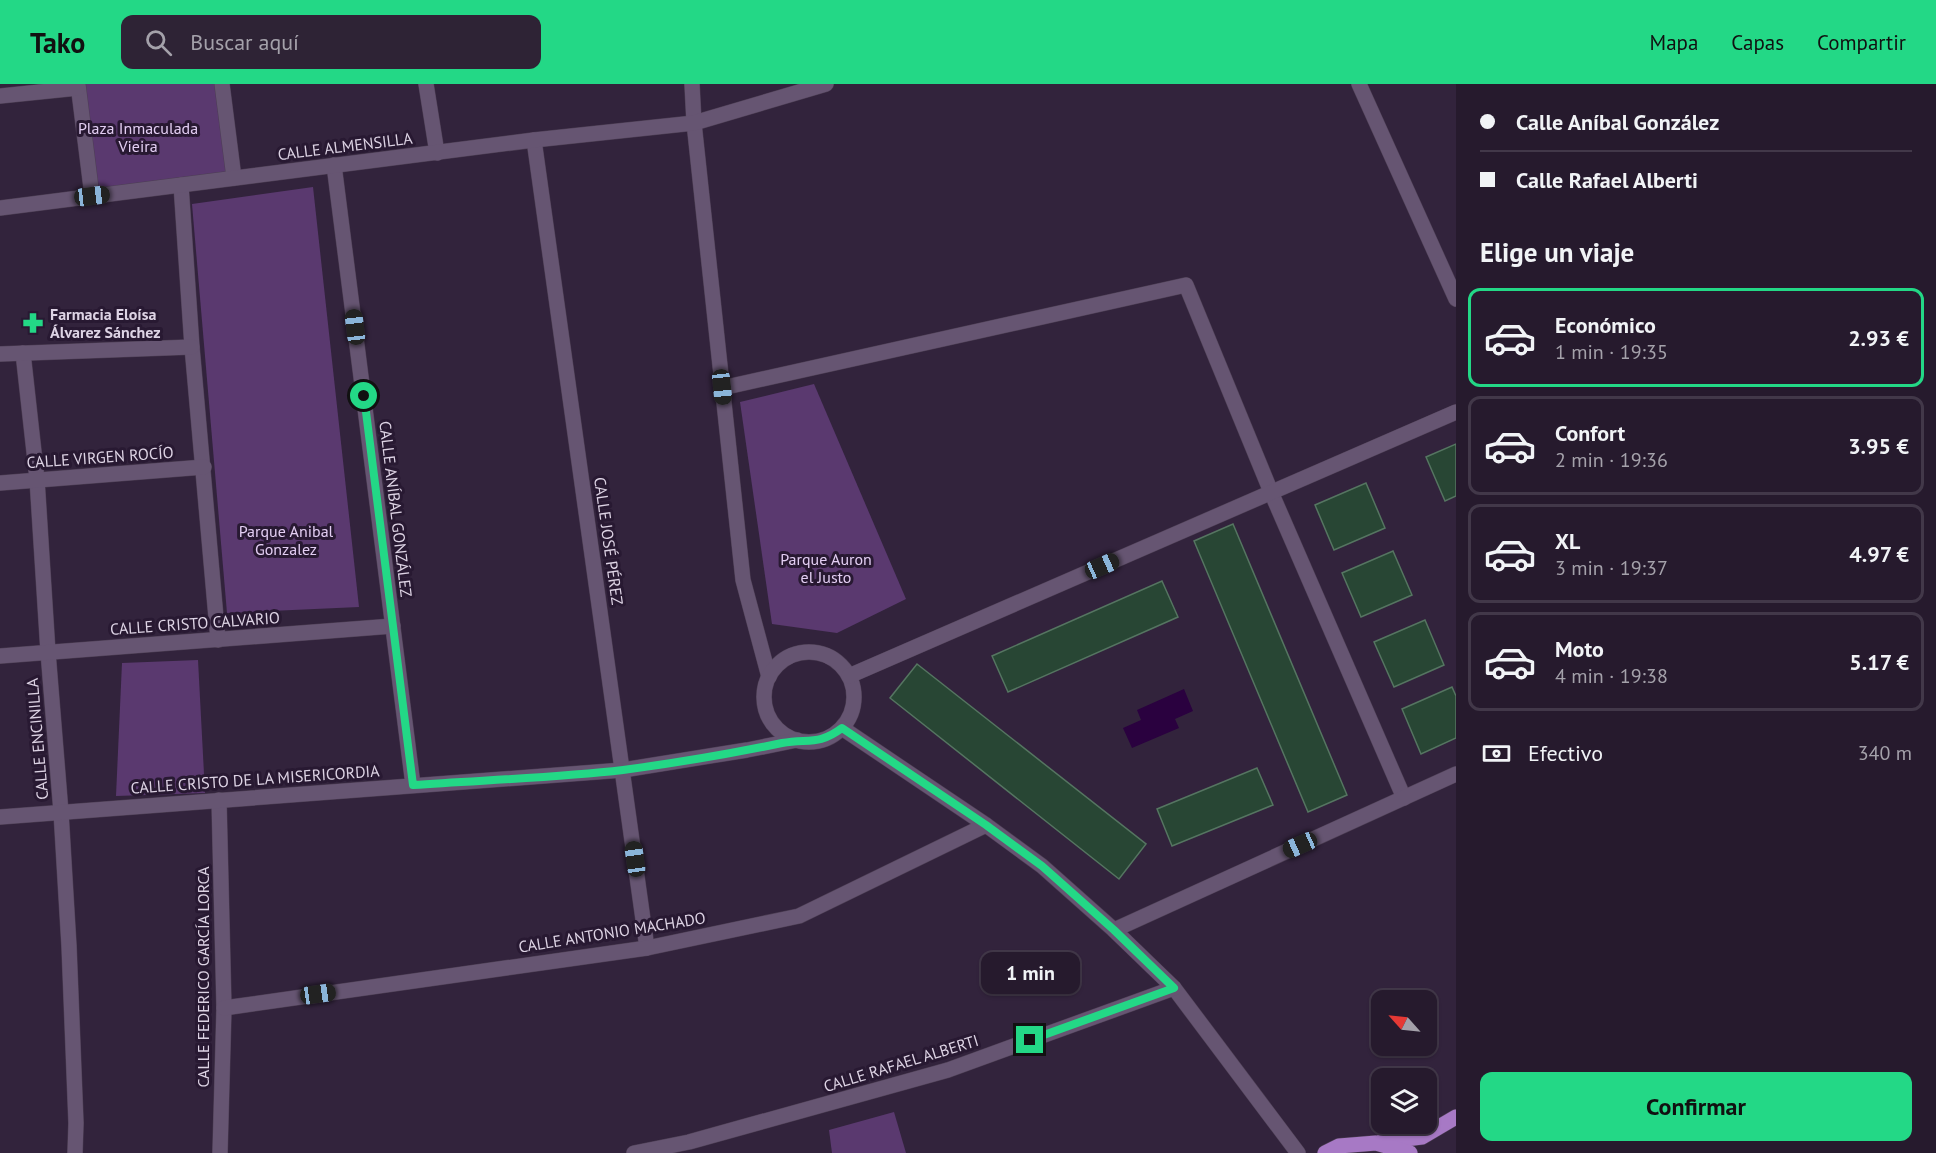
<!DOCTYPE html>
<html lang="es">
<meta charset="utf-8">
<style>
:root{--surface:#261a2d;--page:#2e2335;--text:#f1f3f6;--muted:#a4a1aa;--line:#423849;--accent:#23d886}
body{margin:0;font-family:"PT Sans",sans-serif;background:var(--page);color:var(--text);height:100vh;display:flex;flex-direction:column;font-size:22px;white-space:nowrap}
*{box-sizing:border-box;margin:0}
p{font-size:20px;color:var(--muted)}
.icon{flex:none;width:33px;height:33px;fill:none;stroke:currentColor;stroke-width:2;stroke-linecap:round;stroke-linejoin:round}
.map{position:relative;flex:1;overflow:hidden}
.sheet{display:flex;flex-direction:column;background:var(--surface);width:480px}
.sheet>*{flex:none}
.hud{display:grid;align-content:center;height:132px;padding:0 24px;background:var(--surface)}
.needle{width:39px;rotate:297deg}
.controls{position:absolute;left:1371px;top:906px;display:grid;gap:12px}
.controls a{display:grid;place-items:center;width:66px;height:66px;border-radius:12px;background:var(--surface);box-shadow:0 2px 4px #0004,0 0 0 2px var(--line);font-size:30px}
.end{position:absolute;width:27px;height:27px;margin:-14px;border:8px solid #23d886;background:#111;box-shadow:0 0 0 3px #111}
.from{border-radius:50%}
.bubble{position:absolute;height:42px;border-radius:12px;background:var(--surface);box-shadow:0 2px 4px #0004,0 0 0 2px var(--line);font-size:20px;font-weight:700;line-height:42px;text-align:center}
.car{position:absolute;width:18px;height:36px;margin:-18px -9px;border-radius:8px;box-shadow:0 0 4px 2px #0007;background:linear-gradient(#222 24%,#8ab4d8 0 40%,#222 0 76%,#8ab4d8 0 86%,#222 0)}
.hud b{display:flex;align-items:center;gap:21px;height:57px;font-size:22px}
.hud b+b{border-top:2px solid var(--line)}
.hud i{width:15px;height:15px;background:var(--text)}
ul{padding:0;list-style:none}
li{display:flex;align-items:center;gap:18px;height:99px;margin:0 12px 9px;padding:0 12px;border:3px solid var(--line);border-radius:12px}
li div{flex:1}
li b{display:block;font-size:22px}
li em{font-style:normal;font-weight:700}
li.current{border-color:var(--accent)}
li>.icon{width:54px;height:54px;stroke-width:1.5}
h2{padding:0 24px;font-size:27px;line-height:72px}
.pay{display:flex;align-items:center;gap:15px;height:66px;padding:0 24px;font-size:22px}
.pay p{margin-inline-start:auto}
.cta{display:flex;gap:12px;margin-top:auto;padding:12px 24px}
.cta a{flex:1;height:69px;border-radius:12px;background:var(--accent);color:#111;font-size:24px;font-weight:700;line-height:69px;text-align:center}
header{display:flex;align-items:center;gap:36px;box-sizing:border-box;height:84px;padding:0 30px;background:var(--accent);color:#111}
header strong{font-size:28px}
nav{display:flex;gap:33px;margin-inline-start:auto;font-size:21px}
.search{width:420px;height:54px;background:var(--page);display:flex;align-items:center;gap:15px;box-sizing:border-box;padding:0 21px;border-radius:12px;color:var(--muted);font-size:22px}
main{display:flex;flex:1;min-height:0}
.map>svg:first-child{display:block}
.green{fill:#5a396f}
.water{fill:#2a013f}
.building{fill:#284634;stroke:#557561;stroke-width:1.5}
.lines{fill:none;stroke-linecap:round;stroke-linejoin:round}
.minor-casing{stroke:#4d3f54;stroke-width:16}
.major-casing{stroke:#4d3f54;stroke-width:16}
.minor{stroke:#665572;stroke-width:15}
.major{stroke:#a779c5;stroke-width:15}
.route{stroke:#23d886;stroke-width:8}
.labels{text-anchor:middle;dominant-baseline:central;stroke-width:6;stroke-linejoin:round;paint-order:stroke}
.park-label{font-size:16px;fill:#e3cef3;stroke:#281932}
.street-label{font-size:16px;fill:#ddd3e4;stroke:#281932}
.poi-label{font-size:16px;font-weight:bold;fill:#ddd3e4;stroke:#281932;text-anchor:start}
</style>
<header>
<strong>Tako</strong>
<div class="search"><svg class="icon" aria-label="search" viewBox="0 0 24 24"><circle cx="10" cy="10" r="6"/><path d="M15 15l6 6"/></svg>Buscar aquí</div>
<nav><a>Mapa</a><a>Capas</a><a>Compartir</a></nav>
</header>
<main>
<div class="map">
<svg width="1456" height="1069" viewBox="0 0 1456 1069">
<rect width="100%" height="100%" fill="#32233c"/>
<!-- green -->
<g class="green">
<path d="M78,0H222L234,94L92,112Z"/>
<path d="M313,103L359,523L227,529L192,120Z"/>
<path d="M814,300L906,515L837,549L772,540L740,318Z"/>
<path d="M198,576L205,709L116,712L122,579Z"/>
<path d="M894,1028L906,1069H832L829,1046Z"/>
</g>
<!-- water -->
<path class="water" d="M1184,605L1193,627L1175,635L1179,644L1132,664L1123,644L1141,636L1137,626Z"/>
<!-- building -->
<g class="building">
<path d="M1456,360V412L1445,417L1426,373Z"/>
<path d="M1366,399L1385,444L1334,466L1315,421Z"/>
<path d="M1233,440L1347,711L1308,728L1194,457Z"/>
<path d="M1393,467L1412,511L1361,533L1342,489Z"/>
<path d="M1162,497L1178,533L1008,608L992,572Z"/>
<path d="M1425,536L1444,581L1394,603L1374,558Z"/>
<path d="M917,580L1146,760L1119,795L890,614Z"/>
<path d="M1452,603L1456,612V654L1421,670L1402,625Z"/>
<path d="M1257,684L1273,721L1172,762L1157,725Z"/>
</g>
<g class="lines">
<!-- minor casing -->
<g class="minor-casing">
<g id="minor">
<path d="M78,0L92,112"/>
<path d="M222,0L234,94"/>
<path d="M426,0L437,69"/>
<path d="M692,0L694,39L743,496L769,593"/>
<path d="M1359,0L1456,215"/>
<path d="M0,12L78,4"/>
<path d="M534,56L647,864"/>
<path d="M334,81L413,701"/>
<path d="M181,101L192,263L218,556"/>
<path d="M0,124L534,56L694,39L826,0"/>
<path d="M23,269L37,395L48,568L61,728L69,862L76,1039L75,1069"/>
<path d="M0,270L192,263"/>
<path d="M722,304L1186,201L1271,408L1404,714"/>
<path d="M0,399L204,383"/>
<circle cx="809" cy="613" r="45"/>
<path d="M0,572L393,542"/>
<path d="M849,592L1456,328"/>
<path d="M842,644L986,741L1042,782L1114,846L1174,904L1298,1069"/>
<path d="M219,716L224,924L220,1069"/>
<path d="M0,733L623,686L747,666L797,656"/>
<path d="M1114,846L1456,690"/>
<path d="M224,924L647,864L799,832L986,741"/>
<path d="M634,1069L689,1058L948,986L1174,904"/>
</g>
</g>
<!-- major casing -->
<g class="major-casing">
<g id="major">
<path d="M1381,1058L1422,1053L1456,1033"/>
<path d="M1325,1069L1339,1062L1376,1059L1410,1069"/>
</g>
</g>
<!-- minor -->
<use href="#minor" class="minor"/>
<!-- major -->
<use href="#major" class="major"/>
</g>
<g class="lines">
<!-- route -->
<path class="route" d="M364,312L413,701C483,696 554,694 623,686C676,679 729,670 782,659C808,654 818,662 842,644L986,741L1042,782L1114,846L1174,904L1030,956"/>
</g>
<!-- icons -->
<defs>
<g id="pharmacy-bare" transform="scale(1.62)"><path d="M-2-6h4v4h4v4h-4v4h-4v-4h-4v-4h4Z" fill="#23d886" stroke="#281932" stroke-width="2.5" paint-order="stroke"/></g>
</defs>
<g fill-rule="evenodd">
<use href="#pharmacy-bare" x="33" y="239"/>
</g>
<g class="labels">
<!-- park labels -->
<g class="park-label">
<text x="138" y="44">Plaza Inmaculada<tspan x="138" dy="18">Vieira</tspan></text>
<text x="286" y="447">Parque Anibal<tspan x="286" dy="18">Gonzalez</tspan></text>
<text x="826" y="475">Parque Auron<tspan x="826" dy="18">el Justo</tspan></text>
</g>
<!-- street labels -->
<g class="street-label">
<text transform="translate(345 62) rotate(-7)">CALLE ALMENSILLA</text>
<text transform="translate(100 373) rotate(-4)">CALLE VIRGEN ROCÍO</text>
<text transform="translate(396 425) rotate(83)">CALLE ANÍBAL GONZÁLEZ</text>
<text transform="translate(609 457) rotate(82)">CALLE JOSÉ PÉREZ</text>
<text transform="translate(195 539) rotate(-4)">CALLE CRISTO CALVARIO</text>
<text transform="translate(37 655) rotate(-95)">CALLE ENCINILLA</text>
<text transform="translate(255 695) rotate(-4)">CALLE CRISTO DE LA MISERICORDIA</text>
<text transform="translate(612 848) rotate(-9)">CALLE ANTONIO MACHADO</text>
<text transform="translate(203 893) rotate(-90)">CALLE FEDERICO GARCÍA LORCA</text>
<text transform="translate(901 979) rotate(-17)">CALLE RAFAEL ALBERTI</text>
</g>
<!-- poi labels -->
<g class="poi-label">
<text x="50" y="230">Farmacia Eloísa<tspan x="50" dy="18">Álvarez Sánchez</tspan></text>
</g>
</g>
</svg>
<div class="controls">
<a><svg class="needle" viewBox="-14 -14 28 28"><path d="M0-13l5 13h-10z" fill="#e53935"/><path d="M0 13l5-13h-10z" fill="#a4a1aa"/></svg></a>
<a><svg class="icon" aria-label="layers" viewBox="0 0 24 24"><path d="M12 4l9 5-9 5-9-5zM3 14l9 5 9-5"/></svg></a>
</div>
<i class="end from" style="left:364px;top:312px"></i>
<i class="end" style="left:1030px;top:956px"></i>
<div class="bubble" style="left:981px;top:868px;width:99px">1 min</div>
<i class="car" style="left:92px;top:112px;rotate:83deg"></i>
<i class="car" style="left:355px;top:243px;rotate:353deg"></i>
<i class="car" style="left:722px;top:303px;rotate:174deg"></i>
<i class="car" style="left:1102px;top:482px;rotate:66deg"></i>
<i class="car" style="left:1300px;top:761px;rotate:246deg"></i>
<i class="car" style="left:635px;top:775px;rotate:352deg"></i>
<i class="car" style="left:318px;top:910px;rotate:82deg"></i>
</div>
<section class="sheet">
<div class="hud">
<b><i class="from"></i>Calle Aníbal González</b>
<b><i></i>Calle Rafael Alberti</b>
</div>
<h2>Elige un viaje</h2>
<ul>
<li class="current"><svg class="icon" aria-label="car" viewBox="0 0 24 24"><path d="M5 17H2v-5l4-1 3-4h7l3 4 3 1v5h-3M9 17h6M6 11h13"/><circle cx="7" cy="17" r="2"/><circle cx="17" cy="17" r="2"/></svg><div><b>Económico</b><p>1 min · 19:35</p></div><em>2.93 €</em></li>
<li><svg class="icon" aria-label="car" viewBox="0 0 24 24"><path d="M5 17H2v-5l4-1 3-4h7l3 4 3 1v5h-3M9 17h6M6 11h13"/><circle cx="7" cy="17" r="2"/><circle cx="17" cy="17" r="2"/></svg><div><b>Confort</b><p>2 min · 19:36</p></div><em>3.95 €</em></li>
<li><svg class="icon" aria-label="car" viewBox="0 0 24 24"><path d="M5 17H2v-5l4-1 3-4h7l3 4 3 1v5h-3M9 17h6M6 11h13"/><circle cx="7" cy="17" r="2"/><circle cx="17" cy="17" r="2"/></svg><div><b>XL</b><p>3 min · 19:37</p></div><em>4.97 €</em></li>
<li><svg class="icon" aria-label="car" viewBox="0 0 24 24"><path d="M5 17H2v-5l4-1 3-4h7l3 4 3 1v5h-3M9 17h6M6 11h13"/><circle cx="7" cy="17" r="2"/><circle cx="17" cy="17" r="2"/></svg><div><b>Moto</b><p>4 min · 19:38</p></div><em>5.17 €</em></li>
</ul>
<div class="pay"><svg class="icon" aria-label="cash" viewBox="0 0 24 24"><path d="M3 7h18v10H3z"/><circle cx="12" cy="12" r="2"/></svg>Efectivo<p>340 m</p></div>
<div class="cta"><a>Confirmar</a></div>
</section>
</main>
